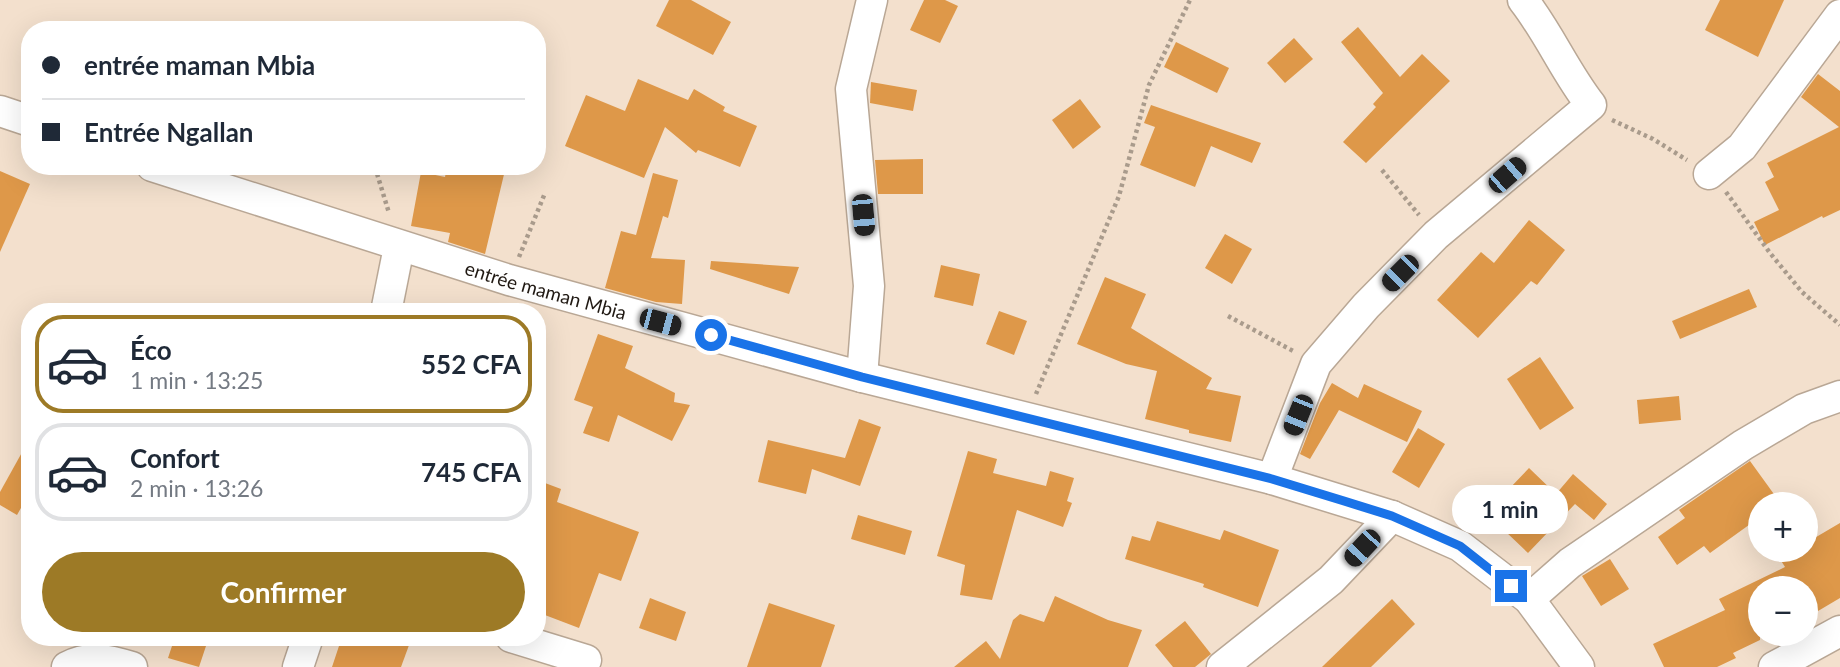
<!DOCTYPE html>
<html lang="fr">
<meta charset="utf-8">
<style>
:root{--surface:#fff;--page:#f6f6f7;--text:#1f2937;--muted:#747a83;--line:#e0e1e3;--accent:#9d7a26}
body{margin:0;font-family:Lato,sans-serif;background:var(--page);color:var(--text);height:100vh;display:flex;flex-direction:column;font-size:26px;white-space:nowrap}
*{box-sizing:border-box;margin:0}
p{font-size:23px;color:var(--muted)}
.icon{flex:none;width:38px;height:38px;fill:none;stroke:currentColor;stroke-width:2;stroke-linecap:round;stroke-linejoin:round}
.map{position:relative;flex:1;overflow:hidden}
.details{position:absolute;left:21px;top:303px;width:525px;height:343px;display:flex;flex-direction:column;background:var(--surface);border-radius:28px;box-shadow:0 7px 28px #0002}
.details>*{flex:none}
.banner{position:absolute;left:21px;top:21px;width:525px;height:154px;border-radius:28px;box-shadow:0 7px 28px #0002;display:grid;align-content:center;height:154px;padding:0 21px;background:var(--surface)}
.tools{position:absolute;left:1748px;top:492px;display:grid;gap:14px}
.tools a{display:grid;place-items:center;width:70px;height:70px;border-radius:50%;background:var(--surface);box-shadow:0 7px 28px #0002;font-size:35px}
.end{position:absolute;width:32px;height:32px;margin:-16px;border:9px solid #1a73e8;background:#fff;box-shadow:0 0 0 4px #fff}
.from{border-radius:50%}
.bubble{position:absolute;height:49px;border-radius:24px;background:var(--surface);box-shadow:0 7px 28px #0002;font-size:23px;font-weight:700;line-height:49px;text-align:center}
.car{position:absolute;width:21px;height:42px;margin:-21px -10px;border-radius:9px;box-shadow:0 0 5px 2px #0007;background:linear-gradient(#222 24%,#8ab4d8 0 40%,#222 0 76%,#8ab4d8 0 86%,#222 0)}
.banner b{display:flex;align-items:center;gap:24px;height:66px;font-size:26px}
.banner b+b{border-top:2px solid var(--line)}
.banner i{width:18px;height:18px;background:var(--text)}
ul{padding:12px 0 0;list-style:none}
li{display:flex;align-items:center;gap:21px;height:98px;margin:0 14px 10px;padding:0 7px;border:4px solid var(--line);border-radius:28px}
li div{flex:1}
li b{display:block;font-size:26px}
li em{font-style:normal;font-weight:700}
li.active{border-color:var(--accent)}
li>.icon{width:63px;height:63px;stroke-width:1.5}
.action{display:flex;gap:14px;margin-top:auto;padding:14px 21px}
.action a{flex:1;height:80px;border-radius:42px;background:var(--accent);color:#fff;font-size:28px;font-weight:700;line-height:80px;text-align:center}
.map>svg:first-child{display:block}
.building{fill:#de9849}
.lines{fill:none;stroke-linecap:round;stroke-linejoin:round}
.street-casing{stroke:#b9a795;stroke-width:33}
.path{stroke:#a99b8c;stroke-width:4.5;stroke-dasharray:3.5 3.5;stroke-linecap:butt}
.street{stroke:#fff;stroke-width:30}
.route{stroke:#1a73e8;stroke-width:9}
.labels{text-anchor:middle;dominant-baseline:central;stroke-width:6;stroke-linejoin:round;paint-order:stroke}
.street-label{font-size:19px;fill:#201913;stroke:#fdeede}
</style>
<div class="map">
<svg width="1840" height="667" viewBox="0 0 1840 667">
<rect width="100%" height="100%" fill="#f3e0cd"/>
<!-- building -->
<g class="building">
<path d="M669,0H691L731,22L713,55L656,26Z"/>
<path d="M924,0H945L958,6L940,43L910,30Z"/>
<path d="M1720,0H1784L1758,57L1705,30Z"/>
<path d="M1358,27L1400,77L1422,54L1450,81L1366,163L1343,142L1376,107L1373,104L1383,93L1341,42Z"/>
<path d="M1294,38L1313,59L1285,83L1267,63Z"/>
<path d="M1176,42L1229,68L1217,93L1164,67Z"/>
<path d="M1818,74L1840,91V210L1823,218L1822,216L1765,245L1754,222L1779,210L1765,182L1774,177L1767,163L1839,127L1801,97Z"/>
<path d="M638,79L688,100L694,89L725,107L723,111L757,126L740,167L698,150L696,153L665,127L644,178L565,146L586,95L625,111Z"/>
<path d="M871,82L917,90L913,111L870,103Z"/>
<path d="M1080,99L1101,127L1073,149L1052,120Z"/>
<path d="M1151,105L1261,143L1252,163L1211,146L1195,187L1140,165L1155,127L1144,123Z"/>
<path d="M923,159V194H878L875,160Z"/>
<path d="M447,166H506L485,254L448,242L450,233L411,226L421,172L445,177Z"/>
<path d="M0,171L30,184L0,252Z"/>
<path d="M653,173L678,180L668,218L663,216L651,258L685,260L682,304L656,302L605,288L621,231L636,235Z"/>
<path d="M1529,220L1565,250L1537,285L1531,281L1478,338L1437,300L1481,252L1494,263Z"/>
<path d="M1225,234L1252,249L1232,284L1205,268Z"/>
<path d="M711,261L799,267L789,294L710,269Z"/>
<path d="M941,265L980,274L973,306L934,297Z"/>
<path d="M1105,277L1146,294L1131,328L1212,378L1206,389L1241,396L1231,442L1189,433V430L1145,419L1157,371L1126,364L1077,344Z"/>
<path d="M1749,289L1757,307L1680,339L1672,321Z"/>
<path d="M999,311L1027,321L1014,355L986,344Z"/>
<path d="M598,334L633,346L625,368L675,393L674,402L690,405L672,441L618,415L609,442L583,433L593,407L574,400Z"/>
<path d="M1540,357L1574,408L1540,430L1507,379Z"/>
<path d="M1332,383L1358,398L1364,384L1422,411L1407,442L1339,410L1310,459L1300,454L1320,403Z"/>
<path d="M1679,396L1681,420L1639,424L1637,400Z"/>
<path d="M859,419L881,427L860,486L812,469L806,494L758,482L768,440L845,458Z"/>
<path d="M1418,428L1445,444L1419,488L1392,472Z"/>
<path d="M30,438V492L17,515L0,505V492Z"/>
<path d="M968,451L997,459L993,473L1046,486L1050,471L1074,478L1067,501L1072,503L1063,527L1017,510L992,600L960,595L965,565L937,556Z"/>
<path d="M1750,461L1781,504H1760V517L1710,553L1704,546L1677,565L1658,537L1685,518L1679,510Z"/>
<path d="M1529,468L1556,494L1573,474L1607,504L1594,520L1575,504L1528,553L1486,513Z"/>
<path d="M537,480L561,489L557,502L639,532L621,581L599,573L579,628L537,612V588L545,566L537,564Z"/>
<path d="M858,515L912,531L905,555L851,539Z"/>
<path d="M1157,521L1220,540L1224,530L1279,550L1258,607L1203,587L1204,584L1125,559L1132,536L1150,541Z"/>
<path d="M1840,523V598L1813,614L1806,602V588H1760V640L1733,653L1736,658L1717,667H1664L1653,644L1725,610L1719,599L1785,567L1780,559L1796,550H1806V543Z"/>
<path d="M1610,559L1629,589L1601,606L1582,576Z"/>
<path d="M1055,596L1108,620L1142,630L1128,667H954L986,641L1000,659L1013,620L1020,614L1044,622Z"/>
<path d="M650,598L686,612L676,641L639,628Z"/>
<path d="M1392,599L1415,624L1371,667H1322Z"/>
<path d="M769,603L835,625L821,667H747Z"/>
<path d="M1185,621L1211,654L1195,667H1173L1155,645Z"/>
<path d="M175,637H209L199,667L168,658Z"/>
<path d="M342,637H412L401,667H332Z"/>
</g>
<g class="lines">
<!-- street casing -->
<g class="street-casing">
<g id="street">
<path d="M0,111L30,121"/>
<path id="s1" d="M152,166L509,280L862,377L1272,479L1392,516L1460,546L1529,599L1579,667"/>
<path d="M1709,174L1742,147L1840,15"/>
<path d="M386,312L399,247"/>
<path d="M862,377L869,286L851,89L872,0"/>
<path d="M1272,479L1316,364L1366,306L1436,235L1591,105C1565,72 1549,33 1523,0"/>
<path d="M1529,599L1570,563L1743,445L1804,409L1840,396"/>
<path d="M511,637L586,660"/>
<path d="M67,667C89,655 109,660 132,667"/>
<path d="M298,667L308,637"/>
<path d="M1222,667L1331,580L1392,516"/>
<path d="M1774,667L1840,631"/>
</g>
</g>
<!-- path -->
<g class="path">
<path d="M1612,120L1653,139L1687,160"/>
<path d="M375,167L389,213"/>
<path d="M1382,170L1419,215"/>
<path d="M1726,192L1770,253L1802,292L1840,325"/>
<path d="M519,257L545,193"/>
<path d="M1228,316L1295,352"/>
<path d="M1036,394L1119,196L1149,85L1190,0"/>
</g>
<!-- street -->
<use href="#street" class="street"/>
</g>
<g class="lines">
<!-- route -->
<path class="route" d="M711,335L862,377L1272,479L1344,501L1392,516L1460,546L1511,586"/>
</g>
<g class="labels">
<!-- street labels -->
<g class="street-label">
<text stroke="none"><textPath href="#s1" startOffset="413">entrée maman Mbia</textPath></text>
</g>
</g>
</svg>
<div class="tools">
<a>+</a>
<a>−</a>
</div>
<i class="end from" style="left:711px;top:335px"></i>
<i class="end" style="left:1511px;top:586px"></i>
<div class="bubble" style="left:1452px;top:485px;width:116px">1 min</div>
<i class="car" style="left:1507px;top:175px;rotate:49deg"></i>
<i class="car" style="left:863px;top:215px;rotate:175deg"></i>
<i class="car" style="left:1400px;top:273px;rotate:225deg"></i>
<i class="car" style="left:660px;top:322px;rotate:105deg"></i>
<i class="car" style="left:1298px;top:415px;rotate:202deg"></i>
<i class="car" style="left:1362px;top:548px;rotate:223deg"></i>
<div class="banner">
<b><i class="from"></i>entrée maman Mbia</b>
<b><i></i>Entrée Ngallan</b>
</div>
<section class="details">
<ul>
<li class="active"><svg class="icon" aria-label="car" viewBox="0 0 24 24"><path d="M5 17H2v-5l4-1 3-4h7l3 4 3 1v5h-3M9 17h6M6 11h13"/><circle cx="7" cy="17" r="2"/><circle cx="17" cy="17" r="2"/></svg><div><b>Éco</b><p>1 min · 13:25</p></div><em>552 CFA</em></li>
<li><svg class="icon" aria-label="car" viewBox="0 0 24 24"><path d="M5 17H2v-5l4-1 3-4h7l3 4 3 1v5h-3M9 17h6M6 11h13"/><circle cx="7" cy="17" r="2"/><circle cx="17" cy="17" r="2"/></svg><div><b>Confort</b><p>2 min · 13:26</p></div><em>745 CFA</em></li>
</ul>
<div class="action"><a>Confirmer</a></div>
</section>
</div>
